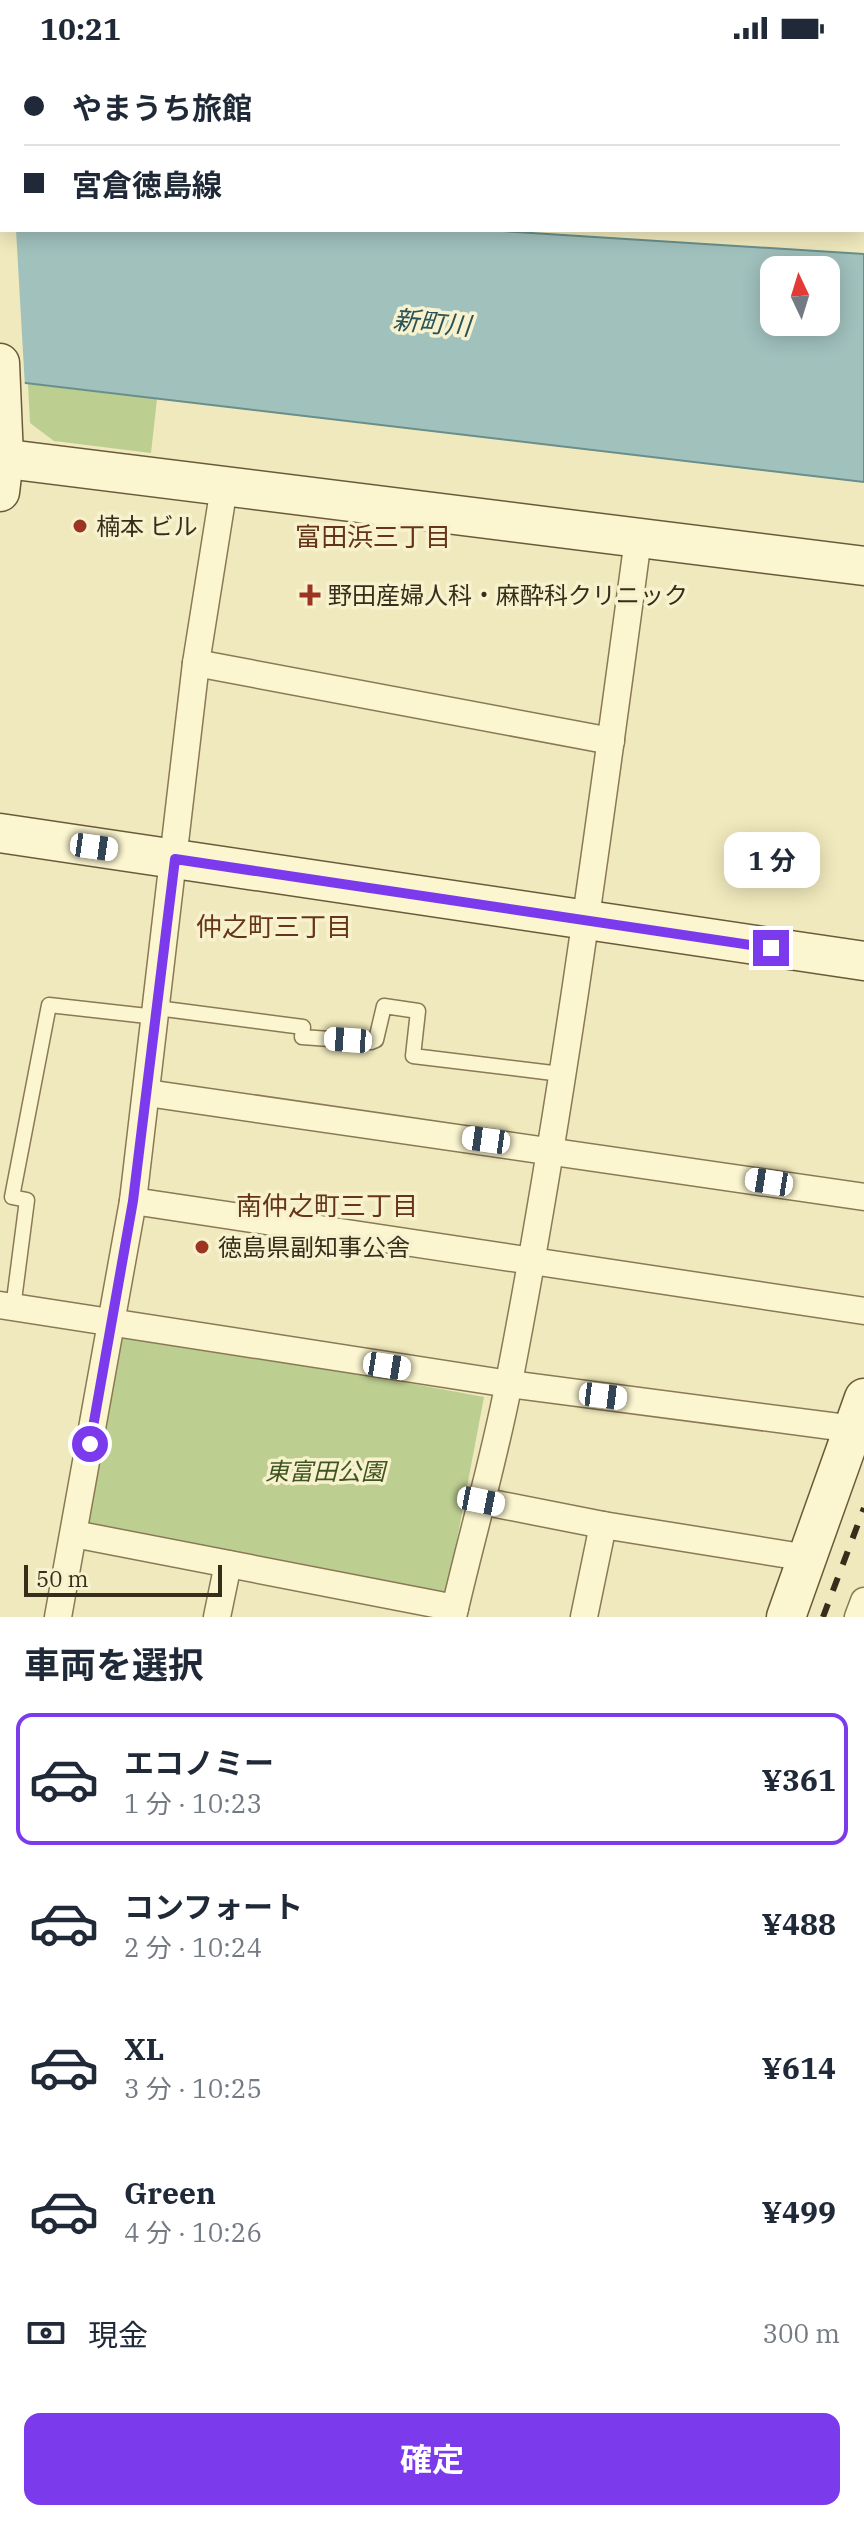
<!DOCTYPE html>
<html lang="ja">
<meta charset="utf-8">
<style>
:root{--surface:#fff;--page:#f6f6f7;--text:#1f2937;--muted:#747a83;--line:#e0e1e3;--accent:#7c3aed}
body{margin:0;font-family:"IBM Plex Serif","Noto Sans JP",serif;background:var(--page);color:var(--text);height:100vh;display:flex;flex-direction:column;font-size:30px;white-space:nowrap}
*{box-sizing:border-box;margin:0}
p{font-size:26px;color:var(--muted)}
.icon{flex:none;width:44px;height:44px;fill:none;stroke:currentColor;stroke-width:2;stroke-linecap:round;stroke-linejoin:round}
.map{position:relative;height:1561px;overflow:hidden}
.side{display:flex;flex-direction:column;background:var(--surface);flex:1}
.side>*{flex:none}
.banner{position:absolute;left:0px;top:0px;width:864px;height:176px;box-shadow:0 4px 20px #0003;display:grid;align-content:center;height:176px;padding:0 24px;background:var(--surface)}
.needle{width:52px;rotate:356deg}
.buttons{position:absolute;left:760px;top:200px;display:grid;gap:16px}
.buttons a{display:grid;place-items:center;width:80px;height:80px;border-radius:16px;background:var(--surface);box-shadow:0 4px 20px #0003;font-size:40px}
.scale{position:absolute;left:24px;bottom:20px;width:198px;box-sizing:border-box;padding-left:8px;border:4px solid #372d1b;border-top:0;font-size:22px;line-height:28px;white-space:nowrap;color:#372d1b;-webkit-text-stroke:6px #f7f2cd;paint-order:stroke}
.end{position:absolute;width:36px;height:36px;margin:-18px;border:10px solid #7c3aed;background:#fff;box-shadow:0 0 0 4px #fff}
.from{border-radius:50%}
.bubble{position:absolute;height:56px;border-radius:16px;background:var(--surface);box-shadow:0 4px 20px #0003;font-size:26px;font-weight:700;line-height:56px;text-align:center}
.car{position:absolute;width:24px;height:48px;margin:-24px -12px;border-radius:10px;box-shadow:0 0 6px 2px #0007;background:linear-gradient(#fff 24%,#345 0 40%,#fff 0 76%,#345 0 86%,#fff 0)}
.banner b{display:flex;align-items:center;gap:28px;height:76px;font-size:30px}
.banner b+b{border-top:2px solid var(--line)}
.banner i{width:20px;height:20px;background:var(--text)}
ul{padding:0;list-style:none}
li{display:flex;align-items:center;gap:24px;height:132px;margin:0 16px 12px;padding:0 8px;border:4px solid transparent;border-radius:16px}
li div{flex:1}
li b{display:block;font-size:30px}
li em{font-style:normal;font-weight:700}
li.current{border-color:var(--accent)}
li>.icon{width:72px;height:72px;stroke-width:1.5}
h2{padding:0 24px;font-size:36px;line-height:96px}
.pay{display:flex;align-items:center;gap:20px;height:88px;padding:0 24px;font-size:30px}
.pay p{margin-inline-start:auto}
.cta{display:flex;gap:16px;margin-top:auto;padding:16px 24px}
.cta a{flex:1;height:92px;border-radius:16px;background:var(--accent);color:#fff;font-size:32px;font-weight:700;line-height:92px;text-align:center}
.status{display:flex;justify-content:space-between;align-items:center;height:56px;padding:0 40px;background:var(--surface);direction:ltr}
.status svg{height:22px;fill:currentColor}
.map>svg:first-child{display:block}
.green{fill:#bdce91}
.water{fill:#a1c1bd;stroke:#688f8c;stroke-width:2;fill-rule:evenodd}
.pier{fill:#f0e9bd}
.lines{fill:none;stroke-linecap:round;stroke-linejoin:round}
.lane-casing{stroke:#897955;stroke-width:17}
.street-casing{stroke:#897955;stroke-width:29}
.secondary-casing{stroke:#6a5a39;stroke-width:41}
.lane{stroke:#fbf5d0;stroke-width:14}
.street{stroke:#fbf5d0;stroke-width:26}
.secondary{stroke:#fbf5d0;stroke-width:38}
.rail{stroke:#372d1b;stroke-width:6;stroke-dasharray:14 14;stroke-linecap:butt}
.route{stroke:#7c3aed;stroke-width:10}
.poi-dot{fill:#9b3522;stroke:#f7f2cd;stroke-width:3}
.labels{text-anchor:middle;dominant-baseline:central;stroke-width:7;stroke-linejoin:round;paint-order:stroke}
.poi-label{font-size:24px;fill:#372d1b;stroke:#f7f2cd;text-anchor:start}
.park-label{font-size:24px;font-style:italic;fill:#3f5520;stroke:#f7f2cd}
.water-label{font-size:26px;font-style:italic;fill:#295358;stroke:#f7f2cd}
.neighbourhood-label{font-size:26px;fill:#663518;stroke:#f7f2cd}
</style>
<div class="status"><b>10:21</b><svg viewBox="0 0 49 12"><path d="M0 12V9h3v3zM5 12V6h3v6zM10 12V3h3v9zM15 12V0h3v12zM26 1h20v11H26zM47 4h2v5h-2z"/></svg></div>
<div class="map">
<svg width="864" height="1561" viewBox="0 0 864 1561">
<rect width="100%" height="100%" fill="#f0e9bd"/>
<!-- green -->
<g class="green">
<path d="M28,328L157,343L151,397L54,385L30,367Z"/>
<path d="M119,1273L484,1341L446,1542L81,1474Z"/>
</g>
<!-- water -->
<path class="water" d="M0,143L2,174H486L864,198V426L0,324ZM774,214H826V266H774Z"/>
<!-- pier -->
<path class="pier" d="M0,141L2,174H16L25,331L0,328Z"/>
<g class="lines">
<!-- lane casing -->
<g class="lane-casing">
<g id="lane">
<path d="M157,952L303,971L302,981L371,986L376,984L384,950L418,955L413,1000L561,1018"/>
<path d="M13,1252L27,1144L12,1141L49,949L156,961"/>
</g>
</g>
<!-- street casing -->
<g class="street-casing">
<g id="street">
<path d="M144,0V2"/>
<path d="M451,0V2"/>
<path d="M651,0V2"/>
<path d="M0,88H2"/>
<path d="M862,123L864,124"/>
<path d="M196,607L611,685"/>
<path d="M147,1037L864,1141"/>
<path d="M133,1145L864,1255"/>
<path d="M0,1249L509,1328L854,1373"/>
<path d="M481,1445L603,1469L808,1502"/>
<path d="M74,1478L455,1552"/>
<path d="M58,1561L133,1145L196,607L224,431"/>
<path d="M217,1561L228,1508"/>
<path d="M453,1561C471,1482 494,1405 509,1326C563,1047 600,765 638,483"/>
<path d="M584,1561L603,1469"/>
<path d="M858,1561L864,1545"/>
</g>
</g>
<!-- secondary casing -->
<g class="secondary-casing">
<g id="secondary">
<path d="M0,307L4,402L0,436"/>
<path d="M0,402L864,510"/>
<path d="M0,777L864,905"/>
<path d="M786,1561L864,1342"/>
</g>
</g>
<!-- lane -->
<use href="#lane" class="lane"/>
<!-- street -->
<use href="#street" class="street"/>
<!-- secondary -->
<use href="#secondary" class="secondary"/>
<!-- rail -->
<path class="rail" d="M823,1561L864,1452"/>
</g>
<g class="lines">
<!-- route -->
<path class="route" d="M90,1388L133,1145L175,803L771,892"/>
</g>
<!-- markers -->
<g class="poi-dot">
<circle cx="80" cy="470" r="8"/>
<path d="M306 527h8v8h8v8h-8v8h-8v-8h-8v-8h8z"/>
<circle cx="202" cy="1191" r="8"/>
</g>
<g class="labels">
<!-- poi labels -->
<g class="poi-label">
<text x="96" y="470">楠本 ビル</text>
<text x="328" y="539">野田産婦人科・麻酔科クリニック</text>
<text x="218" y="1191">徳島県副知事公舎</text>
</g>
<!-- park labels -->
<g class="park-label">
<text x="325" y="1415">東富田公園</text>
</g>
<!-- water labels -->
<g class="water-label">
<text transform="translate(432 266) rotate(5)">新町川</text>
</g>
<!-- neighbourhood labels -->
<g class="neighbourhood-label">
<text x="373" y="480">富田浜三丁目</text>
<text x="274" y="870">仲之町三丁目</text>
<text x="327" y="1149">南仲之町三丁目</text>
</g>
</g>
</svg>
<div class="buttons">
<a><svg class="needle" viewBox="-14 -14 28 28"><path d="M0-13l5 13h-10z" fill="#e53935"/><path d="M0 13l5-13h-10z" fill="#747a83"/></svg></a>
</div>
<div class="scale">50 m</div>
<i class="end from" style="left:90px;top:1388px"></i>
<i class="end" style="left:771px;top:892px"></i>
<div class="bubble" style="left:724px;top:776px;width:96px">1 分</div>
<i class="car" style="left:94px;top:791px;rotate:98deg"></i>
<i class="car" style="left:348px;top:984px;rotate:274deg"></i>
<i class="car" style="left:486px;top:1084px;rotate:278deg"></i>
<i class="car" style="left:769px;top:1126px;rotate:279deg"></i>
<i class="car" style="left:387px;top:1310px;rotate:99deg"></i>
<i class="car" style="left:603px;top:1340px;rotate:97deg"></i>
<i class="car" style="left:481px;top:1445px;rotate:101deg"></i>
<div class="banner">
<b><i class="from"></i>やまうち旅館</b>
<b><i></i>宮倉徳島線</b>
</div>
</div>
<section class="side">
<h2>車両を選択</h2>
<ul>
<li class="current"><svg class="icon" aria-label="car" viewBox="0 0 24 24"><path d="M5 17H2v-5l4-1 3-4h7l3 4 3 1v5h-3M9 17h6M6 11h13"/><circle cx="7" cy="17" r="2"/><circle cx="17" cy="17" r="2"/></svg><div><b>エコノミー</b><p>1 分 · 10:23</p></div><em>¥361</em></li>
<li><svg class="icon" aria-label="car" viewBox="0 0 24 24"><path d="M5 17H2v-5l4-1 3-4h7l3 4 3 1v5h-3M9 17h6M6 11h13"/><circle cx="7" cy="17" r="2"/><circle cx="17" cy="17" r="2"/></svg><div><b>コンフォート</b><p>2 分 · 10:24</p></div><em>¥488</em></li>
<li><svg class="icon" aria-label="car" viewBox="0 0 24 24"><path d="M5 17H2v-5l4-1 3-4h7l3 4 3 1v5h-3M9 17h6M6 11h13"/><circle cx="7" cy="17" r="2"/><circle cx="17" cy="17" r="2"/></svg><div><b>XL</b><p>3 分 · 10:25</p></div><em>¥614</em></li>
<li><svg class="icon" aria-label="car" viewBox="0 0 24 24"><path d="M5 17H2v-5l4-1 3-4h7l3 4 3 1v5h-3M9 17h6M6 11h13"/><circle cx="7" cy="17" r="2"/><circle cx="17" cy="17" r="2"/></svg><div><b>Green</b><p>4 分 · 10:26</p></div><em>¥499</em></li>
</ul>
<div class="pay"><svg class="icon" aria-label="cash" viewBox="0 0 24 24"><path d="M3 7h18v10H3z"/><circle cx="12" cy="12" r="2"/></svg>現金<p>300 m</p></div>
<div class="cta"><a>確定</a></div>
</section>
